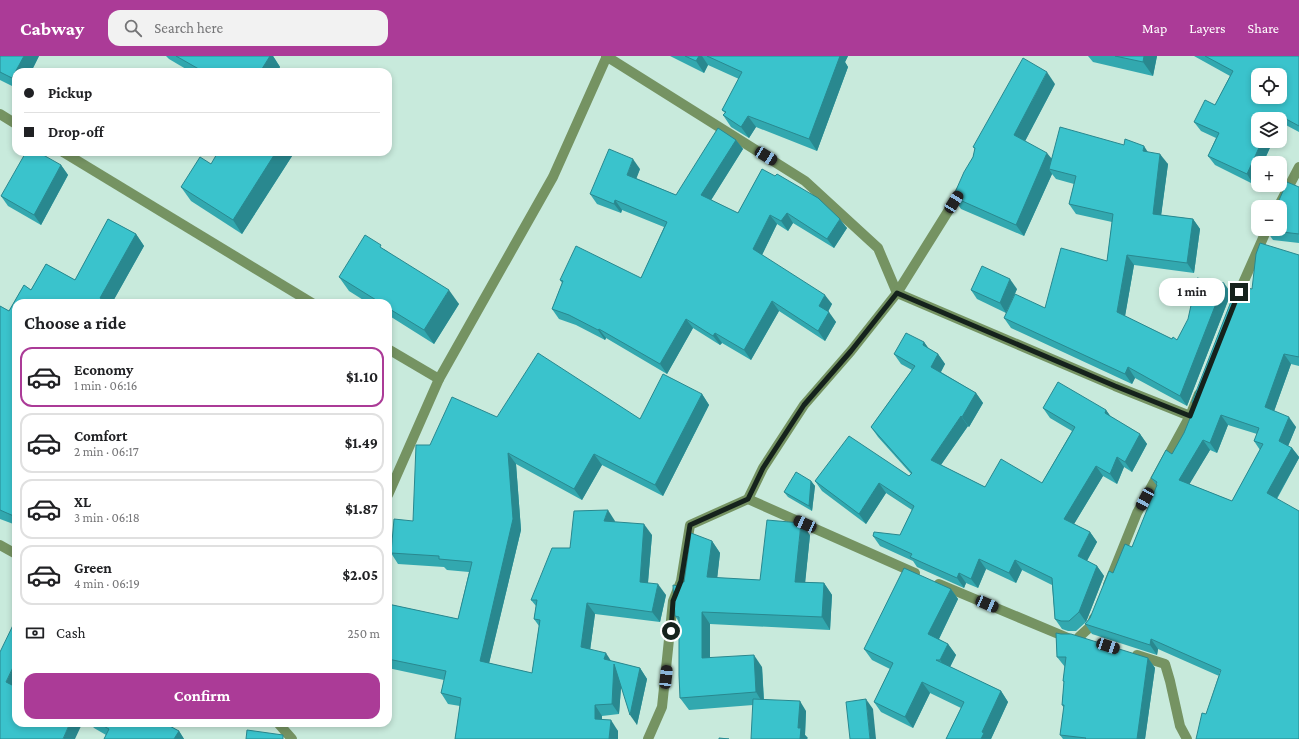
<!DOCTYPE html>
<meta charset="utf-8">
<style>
:root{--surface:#fff;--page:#f2f2f2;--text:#202124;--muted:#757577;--line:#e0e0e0;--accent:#ab3b97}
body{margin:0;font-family:"Crimson Pro",serif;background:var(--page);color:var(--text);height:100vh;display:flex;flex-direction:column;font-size:15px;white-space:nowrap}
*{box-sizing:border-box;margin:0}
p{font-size:13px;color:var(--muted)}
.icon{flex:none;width:22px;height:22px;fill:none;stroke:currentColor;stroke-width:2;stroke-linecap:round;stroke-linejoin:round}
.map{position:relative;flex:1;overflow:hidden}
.drawer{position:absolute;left:12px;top:243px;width:380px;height:428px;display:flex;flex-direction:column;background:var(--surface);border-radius:12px;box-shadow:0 2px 6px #0003}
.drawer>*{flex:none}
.guide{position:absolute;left:12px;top:12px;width:380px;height:88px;border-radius:12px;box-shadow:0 2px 6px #0003;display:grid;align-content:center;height:88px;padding:0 12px;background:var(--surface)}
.controls{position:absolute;left:1251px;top:12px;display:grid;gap:8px}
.controls a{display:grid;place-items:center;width:36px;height:36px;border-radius:8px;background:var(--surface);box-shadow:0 2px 6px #0003;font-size:20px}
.end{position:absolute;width:18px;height:18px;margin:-9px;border:5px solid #15221c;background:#fff;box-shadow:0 0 0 2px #fff}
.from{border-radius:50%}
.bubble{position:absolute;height:28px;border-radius:12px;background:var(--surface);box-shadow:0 2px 6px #0003;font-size:13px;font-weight:700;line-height:28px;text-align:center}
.car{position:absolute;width:12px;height:24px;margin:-12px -6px;border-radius:5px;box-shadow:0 0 3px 1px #0007;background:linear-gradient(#222 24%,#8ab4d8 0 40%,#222 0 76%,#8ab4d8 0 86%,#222 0)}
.guide b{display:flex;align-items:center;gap:14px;height:38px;font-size:15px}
.guide b+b{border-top:1px solid var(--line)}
.guide i{width:10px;height:10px;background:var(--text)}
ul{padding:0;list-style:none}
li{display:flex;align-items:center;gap:12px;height:60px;margin:0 8px 6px;padding:0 4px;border:2px solid var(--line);border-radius:12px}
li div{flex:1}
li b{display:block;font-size:15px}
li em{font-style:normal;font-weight:700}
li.current{border-color:var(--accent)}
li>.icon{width:36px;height:36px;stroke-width:1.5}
h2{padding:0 12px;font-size:18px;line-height:48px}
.pay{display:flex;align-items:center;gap:10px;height:44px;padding:0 12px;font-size:15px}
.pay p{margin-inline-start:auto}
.primary-button{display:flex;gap:8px;margin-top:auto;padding:8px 12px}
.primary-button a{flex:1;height:46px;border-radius:12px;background:var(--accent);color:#fff;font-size:16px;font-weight:700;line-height:46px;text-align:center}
header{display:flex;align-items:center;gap:24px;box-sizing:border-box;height:56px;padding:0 20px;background:var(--accent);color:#fff}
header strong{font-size:19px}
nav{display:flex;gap:22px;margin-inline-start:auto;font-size:14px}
.search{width:280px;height:36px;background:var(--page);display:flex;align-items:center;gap:10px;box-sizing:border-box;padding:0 14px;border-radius:12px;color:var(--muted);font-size:15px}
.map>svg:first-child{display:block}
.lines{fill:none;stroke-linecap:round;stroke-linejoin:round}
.street{stroke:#759362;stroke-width:10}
.wall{fill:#32a8af;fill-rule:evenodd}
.shaded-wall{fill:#29888f}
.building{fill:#3ac3cc;stroke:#29888f;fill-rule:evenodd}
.route{stroke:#15221c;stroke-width:5}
</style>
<header>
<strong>Cabway</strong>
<div class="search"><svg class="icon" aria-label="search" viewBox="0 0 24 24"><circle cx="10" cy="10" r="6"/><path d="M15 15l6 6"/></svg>Search here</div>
<nav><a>Map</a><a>Layers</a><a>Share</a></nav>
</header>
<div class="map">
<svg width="1299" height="683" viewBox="0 0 1299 683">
<rect width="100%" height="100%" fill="#c8eadc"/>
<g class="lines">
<!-- street -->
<g class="street">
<path d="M606,0L805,125L878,192L897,237L1115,330L1190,360"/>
<path d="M0,58L16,68"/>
<path d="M63,96L312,247"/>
<path d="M1278,151L1299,111"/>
<path d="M1236,243L1267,173"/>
<path d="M388,293L439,323"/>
<path d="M388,439L439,323L553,121L607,0"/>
<path d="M748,443L915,517"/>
<path d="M0,489L16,498"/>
<path d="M939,528L1068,582"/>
<path d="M1108,529L1137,457L1190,360L1199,338"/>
<path d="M1079,581L1091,570L1094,562"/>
<path d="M1137,599L1165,608L1170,625L1180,670L1187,683"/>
<path d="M278,667L292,683"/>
<path d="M648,683L662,651L673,545L681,525L690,469L748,443L763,412L804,349L851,295L897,237L962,133"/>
</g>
</g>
<!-- wall -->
<g class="wall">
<path d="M0,0H39L31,16H16V32L0,24Z"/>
<path d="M166,0H273L280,11L277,16H191L169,3Z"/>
<path d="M670,0H848L845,6L848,11L817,95L756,71L749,82L731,71L723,59L725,57L722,54L739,23L708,9L704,17Z"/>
<path d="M1088,0H1157L1153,20L1093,6Z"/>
<path d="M1194,0H1299V76L1282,67L1280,70V63H1258L1273,85L1263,107H1258L1253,128L1215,109L1208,100L1216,82L1201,75L1194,66L1215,49L1230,20Z"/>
<path d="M1055,28L1025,85L1051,102L1148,96L1168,108L1161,159L1193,163L1200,173L1194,217L1134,209L1125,260L1172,283L1177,284L1231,237L1187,350L1135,322L1132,328L1011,272L1004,262L1045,252L1107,205L1112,166L1076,158L1069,148L1074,128L1056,123L1052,118L1024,180L961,153L953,141L973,101L975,93L973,91Z"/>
<path d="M736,84L743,93L711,144L738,157L762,113L847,172L834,192L793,167L788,175L777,168L762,199L832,248L828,256L836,266L825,285L779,255L751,304L722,287L720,289L693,272L667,318L606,282L605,284L576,269L559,263L552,253L562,227L560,224L641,222L664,171L622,154L621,157L597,148L590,138L640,113L636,122L676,139Z"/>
<path d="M294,97L242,178L191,145L181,131L211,108Z"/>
<path d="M61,109L68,119L41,169L8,150L1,140Z"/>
<path d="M1299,131V187L1273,184L1266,174Z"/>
<path d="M108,163L136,178L144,190L112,247H16V469L0,463V250L9,255L24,229L31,234L46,208L75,224Z"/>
<path d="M384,193L459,248L434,288L388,259V247H368L349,235L339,221Z"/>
<path d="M1299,199V310L1291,308L1274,355L1296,371L1288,390L1292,392L1299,401V402L1277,443L1206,658L1219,620L1158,593L1157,599L1092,578L1085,568L1090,562L1113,517L1132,491L1157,430L1151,422L1172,398L1184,377L1195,351L1192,346L1252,233ZM1228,369L1257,378L1254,385L1260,394L1232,445L1189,428L1210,394L1217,397Z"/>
<path d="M1017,233L1006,257L977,243L971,234Z"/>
<path d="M924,286L929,293L938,298L945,308L941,316L976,337L983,347L969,371L968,370L941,409L985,431L1042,427L1072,375L1050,362L1043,352L1106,354L1111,361L1140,378L1147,388L1132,416L1124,411L1117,428L1103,420L1074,468L1090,476L1097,486L1087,505L1097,510L1104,520L1086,566L1076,575H1068L1062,573L1055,563L1052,529L1022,514L1016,527L986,513L978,532L966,527L964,532L917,511L913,505L880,490L873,480L900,479L912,454L886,437L866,468L822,435L815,425L909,420L911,418L878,381L871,371L912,314L901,308L894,298Z"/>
<path d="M702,338L709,349L663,440L602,409L582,444L516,408L521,474L489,607L532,617L539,570L534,563L536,550L531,544L570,492L615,465V466L652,479L648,527L666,539L660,566L595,558L590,594L611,605L640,612L647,623L637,669L621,631L619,658L602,660V663L618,675V683H455L460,650L448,648L441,637L444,624L388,612V548L458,563L469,516L447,514L444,511L398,508L391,497L413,465L430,389L497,361L640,363Z"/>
<path d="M811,425L815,430L812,455L788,441L784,436Z"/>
<path d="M810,479L805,526L824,527L832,539L830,574L710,568V602L762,611L764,643L806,655L805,679L808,682L753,649L689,654L680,642L679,566L675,560L678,530L684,526L712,485L720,497L717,522L760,524Z"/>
<path d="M951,533L958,543L939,583L948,588L956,599L950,611L1001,635L1008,646L991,683H946L961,652L930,637L913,672L881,656L874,646L890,613L872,604L864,593Z"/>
<path d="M1056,577L1148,602L1155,612L1145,683H1063L1060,679L1064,652L1062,649L1064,626L1063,625L1065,611L1057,601Z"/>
<path d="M90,667H164L179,675L184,683H104L106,679L94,672Z"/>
</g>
<!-- shaded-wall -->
<g class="shaded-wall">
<path d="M24,0H39L31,16H16V28L12,22Z"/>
<path d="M270,0H273L280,11L277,16H260Z"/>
<path d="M699,0H702L708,9L704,17L696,5Z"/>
<path d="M838,0H848L845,6L848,11L817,95L809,83Z"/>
<path d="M1144,0H1157L1153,20L1143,6Z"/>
<path d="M1047,16L1055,28L1022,91L1014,79Z"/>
<path d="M1275,57L1279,63H1272Z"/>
<path d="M748,60L756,71L749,82L741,71Z"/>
<path d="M736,84L743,93L708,149L701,139Z"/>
<path d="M1262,85H1273L1263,107H1258V118L1253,128L1247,118Z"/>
<path d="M1144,90L1151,101L1143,95Z"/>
<path d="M276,96H293L294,97L242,178L233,164Z"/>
<path d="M1047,97L1056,108L1049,113L1052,118L1024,180L1016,169Z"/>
<path d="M1160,98L1168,108L1160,168L1153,158Z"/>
<path d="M633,103L640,113L634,129L627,119Z"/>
<path d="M61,109L68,119L41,169L34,159Z"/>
<path d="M615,144L622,154L621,157L614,148Z"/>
<path d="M787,157L793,167L788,175L781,165Z"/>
<path d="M770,159L777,168L760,203L753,193Z"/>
<path d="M840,163L847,172L834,192L827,183Z"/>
<path d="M1193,163L1200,173L1194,217L1187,207Z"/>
<path d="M136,178L144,190L112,247H104L100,242Z"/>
<path d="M1127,199L1134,209L1124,266L1117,256Z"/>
<path d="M1010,223L1017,233L1006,257L1000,247Z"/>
<path d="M1224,227L1231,237L1187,350L1180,340Z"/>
<path d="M449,234L459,248L434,288L424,274Z"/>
<path d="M825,239L832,248L826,259L819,250Z"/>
<path d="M772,245L779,255L751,304L744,294Z"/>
<path d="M829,256L836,266L825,285L818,275Z"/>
<path d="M686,263L693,272L667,318L660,308Z"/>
<path d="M599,273L606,282L605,284L598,274Z"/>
<path d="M715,277L722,287L720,289L713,280Z"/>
<path d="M924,286L931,296L923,289Z"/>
<path d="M938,298L945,308L938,321L931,311Z"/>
<path d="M1284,298L1291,308L1272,361L1265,351Z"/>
<path d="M1128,311L1135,322L1132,328L1125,318Z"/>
<path d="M976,337L983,347L969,371L962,361Z"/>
<path d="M702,338L709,349L663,440L655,429Z"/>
<path d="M388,351L392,356L388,364Z"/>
<path d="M1106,354L1113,364L1105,357Z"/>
<path d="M1221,359L1228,369L1217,397L1210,387Z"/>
<path d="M961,360L968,370L938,413L931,404Z"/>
<path d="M1289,361L1296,371L1286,395L1279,385Z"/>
<path d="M1140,378L1147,388L1132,416L1125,406Z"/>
<path d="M1203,384L1210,394L1186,434L1179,424Z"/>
<path d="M1292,392L1299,401V402L1274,447L1267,437Z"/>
<path d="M508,397L516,408L521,474L487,616L480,605Z"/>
<path d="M594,398L602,409L582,444L574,433Z"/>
<path d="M1117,401L1124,411L1117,428L1110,418Z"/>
<path d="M1096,410L1103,420L1071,473L1064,463Z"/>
<path d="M811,425L815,430L812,455L809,450Z"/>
<path d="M879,427L886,437L866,468L859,458Z"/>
<path d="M608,454L615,465L611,476L604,465Z"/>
<path d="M801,467L810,479L804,538L795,526Z"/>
<path d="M644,468L652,479L647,537L640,526Z"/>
<path d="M1090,476L1097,486L1084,510L1078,500Z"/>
<path d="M712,485L720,497L716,533L707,521Z"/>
<path d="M979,503L986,513L978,532L971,523Z"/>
<path d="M1015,504L1022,514L1016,527L1009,517Z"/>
<path d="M1097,510L1104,520L1086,566L1079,556Z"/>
<path d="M959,517L966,527L964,532L957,522Z"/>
<path d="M824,527L832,539L830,574L822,561Z"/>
<path d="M658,528L666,539L660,566L652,556Z"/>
<path d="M951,533L958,543L936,589L928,578Z"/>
<path d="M587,547L595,558L589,602L581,591Z"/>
<path d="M702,556L710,568V614L702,602Z"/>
<path d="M1151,583L1158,593L1157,599L1150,589Z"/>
<path d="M948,588L956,599L948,615L940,604Z"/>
<path d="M606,597L613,608L604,603Z"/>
<path d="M754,599L762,611L764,649L756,636Z"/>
<path d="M1148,602L1155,612L1145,683H1137Z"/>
<path d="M16,605V630L13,636L6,626Z"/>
<path d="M614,608L622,619L619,658L612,648Z"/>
<path d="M640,612L647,623L637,669L630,659Z"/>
<path d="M922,626L930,637L913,672L905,661Z"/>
<path d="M1001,635L1008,646L991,683H981L982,676Z"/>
<path d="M866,643L873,653L876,683H870Z"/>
<path d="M800,645L806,655L805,679L808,682L807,683H800L798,672Z"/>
<path d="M595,649L602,660V673L595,663Z"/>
<path d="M611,664L618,675V683H609Z"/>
<path d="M70,667H81L82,668L75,683H63Z"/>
<path d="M179,675L184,683H174Z"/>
</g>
<!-- building -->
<g class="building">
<path d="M0,0H24L12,22L0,16Z"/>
<path d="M176,0H270L260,16H204Z"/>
<path d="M685,0H699L696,5Z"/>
<path d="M707,0H840L809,83L748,60L741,71L723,59L726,56L722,54L742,16Z"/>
<path d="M1115,0H1144L1143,6Z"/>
<path d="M1205,0H1299V70L1275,57L1272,63H1258V85H1262L1247,118L1208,100L1219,77L1194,66L1205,44L1215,49L1233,15ZM1258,19H1280V41H1258Z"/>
<path d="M1023,2L1047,16L1014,79L1047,97L1016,169L953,141L964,116L973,101L975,92L973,91Z"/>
<path d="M1060,71L1124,89L1125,83L1144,90L1143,95L1160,98L1153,158L1193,163L1187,207L1127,199L1117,256L1172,283L1173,281L1177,284L1188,263L1197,222L1224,227L1180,340L1128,311L1125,318L1004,262L1015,238L1045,252L1061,192L1107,205L1113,158L1069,148L1076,120L1049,113Z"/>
<path d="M718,72L736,84L701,139L738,157L762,113L775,120L777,118L818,142L840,163L827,183L787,157L781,165L770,159L753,193L825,239L819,250L829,256L818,275L772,245L744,294L715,277L713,280L686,263L660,308L599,273L598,274L569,259L552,253L563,225L560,224L576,190L641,222L667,166L615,144L614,148L590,138L609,93L633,103L627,119L676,139Z"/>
<path d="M26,96H38L61,109L34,159L1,140Z"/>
<path d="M218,96H276L233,164L181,131L200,101L211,108Z"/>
<path d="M1287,126L1299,131V178L1266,174L1267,173H1280V151H1276Z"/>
<path d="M108,163L136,178L100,242L109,247H16V461L0,454V250L9,255L24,229L31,234L46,208L75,224Z"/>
<path d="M365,179L381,189L380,191L449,234L424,274L388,252V247H381L339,221Z"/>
<path d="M1260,187L1299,199V301L1284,298L1265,351L1289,361L1279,385L1292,392L1267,437L1299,455V683H1196L1202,657L1206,658L1221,614L1151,583L1150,589L1085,568L1090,562L1109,515L1113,517L1125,488L1132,491L1157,429L1156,428L1157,426L1151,422L1166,394L1172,398L1184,377L1195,350L1192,346L1237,230L1252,233L1256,198ZM1221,359L1259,372L1254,385L1263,388L1232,445L1179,424L1203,384L1210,387Z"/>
<path d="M982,210L1010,223L1000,247L971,234Z"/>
<path d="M906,277L924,286L923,289L938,298L931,311L976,337L962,361L961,360L931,404L985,431L1001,403L1042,427L1075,371L1043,352L1058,326L1106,354L1105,357L1140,378L1125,406L1117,401L1110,418L1096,410L1064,463L1090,476L1078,500L1097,510L1079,556L1069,565H1061L1055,563L1052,522L1015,504L1009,517L979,503L971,523L959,517L957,522L910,501L912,498L873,480L874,476L900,479L914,450L879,427L859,458L815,425L849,380L909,420L912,417L871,371L915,310L894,298Z"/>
<path d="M538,297L640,363L663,318L702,338L655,429L594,398L574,433L508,397L513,463L480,605L532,617L540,564L534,563L537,544H531L552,492H570L574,455L608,454L604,465L644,468L640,526L658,528L652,556L587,547L581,591L606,597L604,603L640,612L630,659L614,608L612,648L595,649V663L611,664L609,683H455L461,642L441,637L446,615L388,603V548L458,563L472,506L439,503V500L391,497L394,463L413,465L416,389H430L452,341L497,361Z"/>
<path d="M796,416L811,425L809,450L784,436Z"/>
<path d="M767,464L801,467L795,526L824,527L822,561L702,556V602L754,599L756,636L680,642L679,619V561L675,560L673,530V529L678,530V526H684L691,477L712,485L707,521L760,524Z"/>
<path d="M904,512L951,533L928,578L948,588L940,604H936L1001,635L982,676L984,677L981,683H946L964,646L922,626L905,661L874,646L893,607L864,593Z"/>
<path d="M16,563V605L6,626L16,631V667H70L63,683H0V596Z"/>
<path d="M1056,577L1061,578H1071L1148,602L1137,683H1085L1086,682L1060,679L1064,649H1062L1064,625H1063L1066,601H1057Z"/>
<path d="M753,643L800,645L798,672H801L800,683H751Z"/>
<path d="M866,643L870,683H850L846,646Z"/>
<path d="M98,667H164L179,675L174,683H104L109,673Z"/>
<path d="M247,674L283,679V683H246Z"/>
<path d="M719,682L729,683H719Z"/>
</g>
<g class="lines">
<!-- route -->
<path class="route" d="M671,575L673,545L681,525L690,469L748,443L763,412L804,349L851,295L897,237L1115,330L1190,360L1239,236"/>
</g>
</svg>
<div class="controls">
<a><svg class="icon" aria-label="locate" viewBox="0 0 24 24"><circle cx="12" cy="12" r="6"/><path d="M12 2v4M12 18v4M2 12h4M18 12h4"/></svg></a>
<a><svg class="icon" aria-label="layers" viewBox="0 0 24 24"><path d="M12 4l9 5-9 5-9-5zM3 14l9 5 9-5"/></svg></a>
<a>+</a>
<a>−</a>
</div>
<i class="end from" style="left:671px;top:575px"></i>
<i class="end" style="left:1239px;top:236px"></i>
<div class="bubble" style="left:1159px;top:222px;width:66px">1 min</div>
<i class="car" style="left:766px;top:100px;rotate:122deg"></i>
<i class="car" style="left:954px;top:146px;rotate:32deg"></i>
<i class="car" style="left:1145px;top:443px;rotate:208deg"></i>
<i class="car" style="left:805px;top:468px;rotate:294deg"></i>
<i class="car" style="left:987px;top:548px;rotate:113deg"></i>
<i class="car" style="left:1108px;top:590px;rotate:108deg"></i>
<i class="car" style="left:666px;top:621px;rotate:6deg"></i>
<div class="guide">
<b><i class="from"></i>Pickup</b>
<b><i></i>Drop-off</b>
</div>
<section class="drawer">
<h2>Choose a ride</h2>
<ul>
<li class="current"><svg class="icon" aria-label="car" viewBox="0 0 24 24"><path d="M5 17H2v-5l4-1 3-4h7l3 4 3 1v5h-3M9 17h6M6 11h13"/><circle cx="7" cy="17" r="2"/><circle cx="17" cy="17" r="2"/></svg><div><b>Economy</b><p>1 min · 06:16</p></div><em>$1.10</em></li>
<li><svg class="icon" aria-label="car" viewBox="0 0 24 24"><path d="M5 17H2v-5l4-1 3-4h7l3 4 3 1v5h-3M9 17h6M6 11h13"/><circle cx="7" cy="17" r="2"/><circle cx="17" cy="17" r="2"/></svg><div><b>Comfort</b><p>2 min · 06:17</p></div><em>$1.49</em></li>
<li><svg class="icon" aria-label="car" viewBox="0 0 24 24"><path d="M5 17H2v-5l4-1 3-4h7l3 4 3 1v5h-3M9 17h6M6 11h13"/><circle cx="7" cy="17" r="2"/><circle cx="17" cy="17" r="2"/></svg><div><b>XL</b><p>3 min · 06:18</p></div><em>$1.87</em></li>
<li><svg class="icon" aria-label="car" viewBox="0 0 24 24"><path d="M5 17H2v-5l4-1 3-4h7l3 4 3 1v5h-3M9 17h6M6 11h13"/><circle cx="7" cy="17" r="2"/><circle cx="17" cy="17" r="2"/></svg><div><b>Green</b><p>4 min · 06:19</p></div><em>$2.05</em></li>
</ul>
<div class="pay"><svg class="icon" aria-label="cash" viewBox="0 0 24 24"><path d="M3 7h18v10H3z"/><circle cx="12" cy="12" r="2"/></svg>Cash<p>250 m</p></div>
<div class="primary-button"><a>Confirm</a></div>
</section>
</div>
